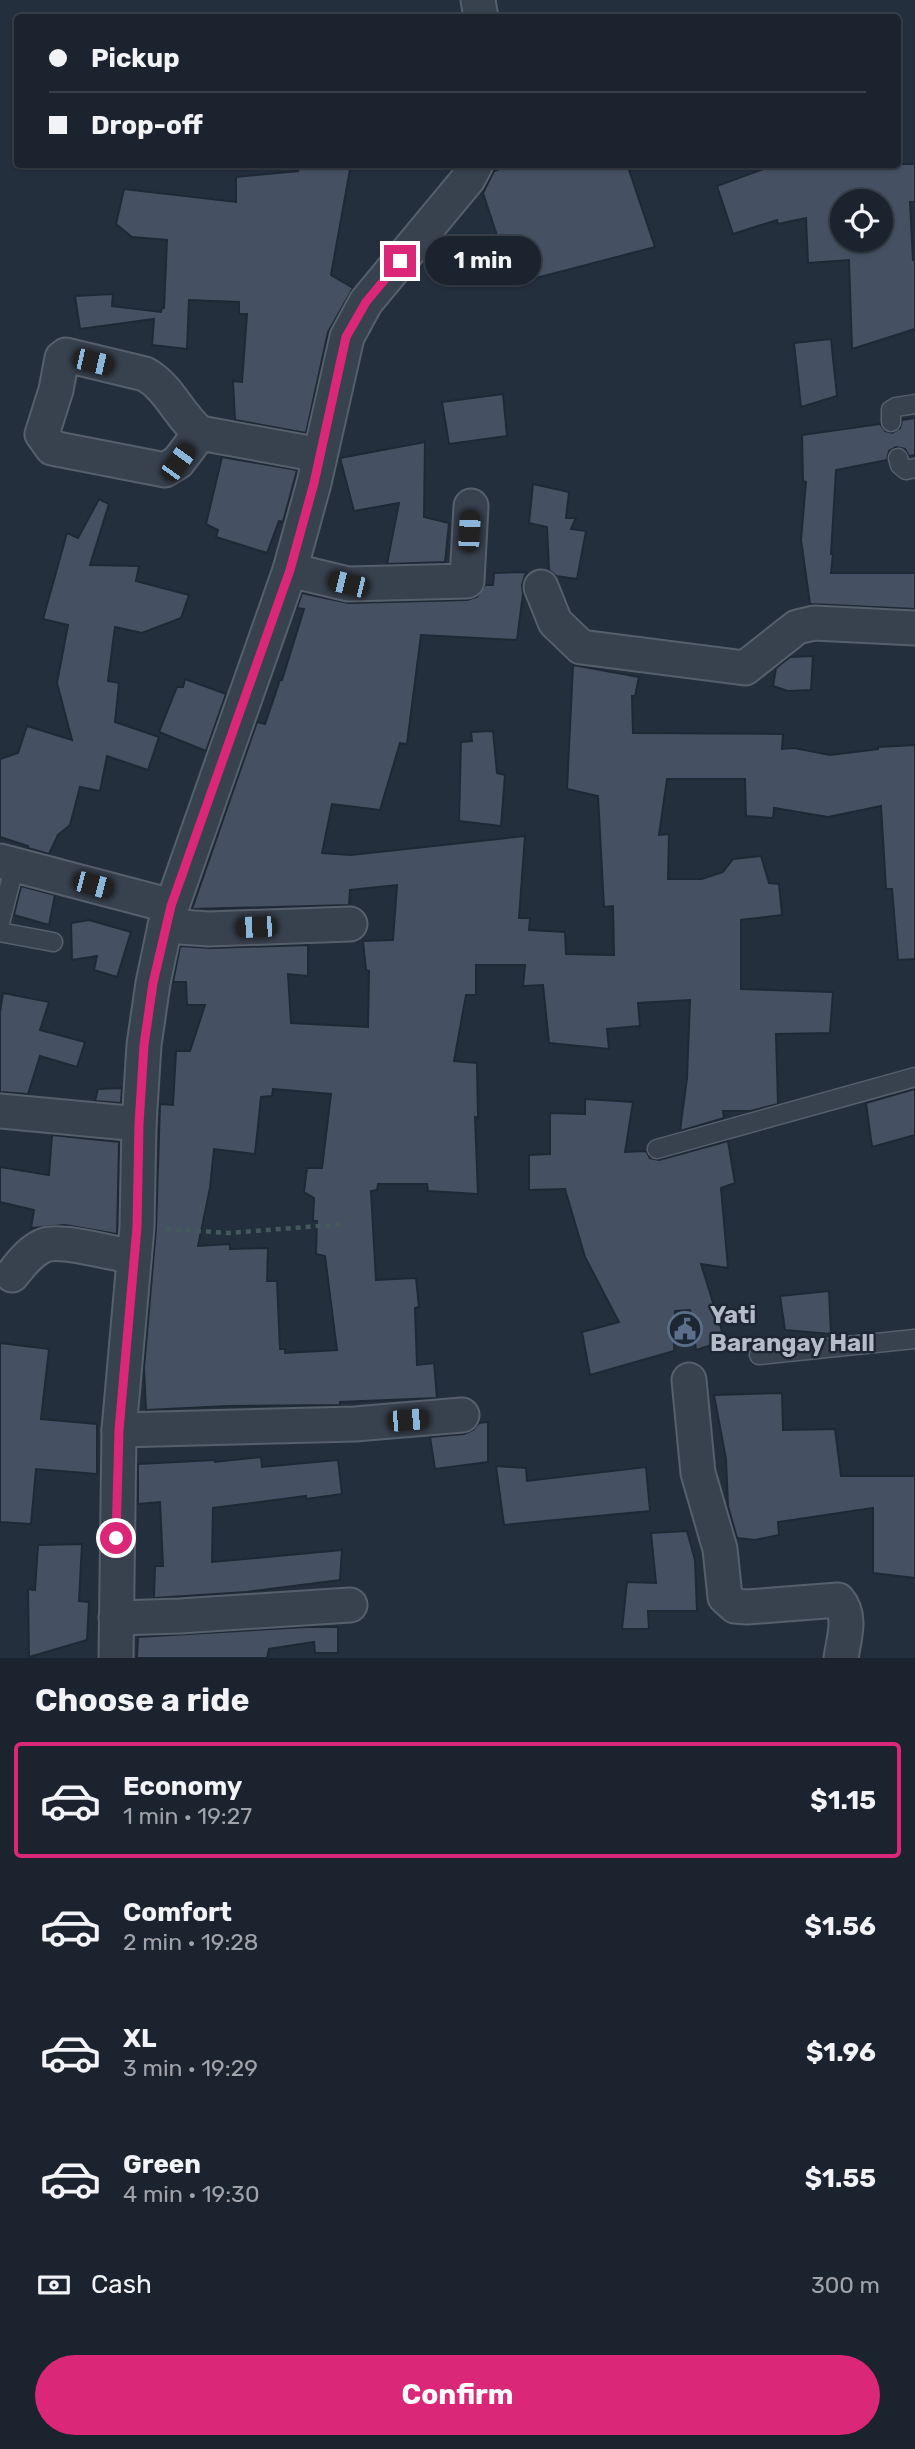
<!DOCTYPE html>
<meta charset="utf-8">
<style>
:root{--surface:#1b232e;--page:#282f3a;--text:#f1f3f6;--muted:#a0a4aa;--line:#39404a;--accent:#db2777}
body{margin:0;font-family:Rubik,sans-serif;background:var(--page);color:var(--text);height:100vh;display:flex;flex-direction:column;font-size:26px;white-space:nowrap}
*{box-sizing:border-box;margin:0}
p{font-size:23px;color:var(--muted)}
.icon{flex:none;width:38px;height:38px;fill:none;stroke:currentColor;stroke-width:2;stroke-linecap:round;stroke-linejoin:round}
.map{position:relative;height:1658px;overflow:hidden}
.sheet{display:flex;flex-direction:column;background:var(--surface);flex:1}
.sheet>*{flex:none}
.guide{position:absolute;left:14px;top:14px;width:887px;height:154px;border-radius:7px;box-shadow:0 2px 5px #0004,0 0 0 2px var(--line);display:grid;align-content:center;height:154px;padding:0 35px;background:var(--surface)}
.controls{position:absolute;left:830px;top:189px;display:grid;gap:14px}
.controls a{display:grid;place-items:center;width:63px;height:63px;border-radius:50%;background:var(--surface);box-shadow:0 2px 5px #0004,0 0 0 2px var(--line);font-size:35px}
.end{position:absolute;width:32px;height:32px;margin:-16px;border:9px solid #db2777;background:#fff;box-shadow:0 0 0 4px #fff}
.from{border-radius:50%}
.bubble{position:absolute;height:49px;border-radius:24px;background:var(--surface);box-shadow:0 2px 5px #0004,0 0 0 2px var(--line);font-size:23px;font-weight:700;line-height:49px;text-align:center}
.car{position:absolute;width:21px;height:42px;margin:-21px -10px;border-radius:9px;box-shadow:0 0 5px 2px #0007;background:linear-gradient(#222 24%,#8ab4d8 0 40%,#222 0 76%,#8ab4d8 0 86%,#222 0)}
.guide b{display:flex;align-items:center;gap:24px;height:66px;font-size:26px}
.guide b+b{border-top:2px solid var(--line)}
.guide i{width:18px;height:18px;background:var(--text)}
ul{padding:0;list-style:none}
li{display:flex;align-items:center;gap:21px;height:116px;margin:0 14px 10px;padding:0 21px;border:4px solid transparent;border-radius:7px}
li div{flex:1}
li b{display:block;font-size:26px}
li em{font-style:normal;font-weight:700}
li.on{border-color:var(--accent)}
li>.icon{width:63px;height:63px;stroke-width:1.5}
h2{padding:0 35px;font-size:32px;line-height:84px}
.pay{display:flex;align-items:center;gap:18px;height:77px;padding:0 35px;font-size:26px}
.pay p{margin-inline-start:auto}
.action{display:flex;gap:14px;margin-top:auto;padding:14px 35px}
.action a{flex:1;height:80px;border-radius:42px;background:var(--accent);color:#fff;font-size:28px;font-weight:700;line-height:80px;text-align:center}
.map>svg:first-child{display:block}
.building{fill:#455162;stroke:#1f2835;stroke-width:2;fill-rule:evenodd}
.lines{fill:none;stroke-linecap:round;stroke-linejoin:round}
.service-casing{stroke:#565f6c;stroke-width:21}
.minor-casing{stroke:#565f6c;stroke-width:37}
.path{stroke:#44595c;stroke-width:4.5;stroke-dasharray:5 5;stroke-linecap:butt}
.service{stroke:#38414e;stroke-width:18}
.minor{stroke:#38414e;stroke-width:33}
.route{stroke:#db2777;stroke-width:9}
.labels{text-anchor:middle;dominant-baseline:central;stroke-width:5;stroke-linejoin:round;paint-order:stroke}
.poi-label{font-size:24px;font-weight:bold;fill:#b4bcc9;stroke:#1d2633;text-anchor:start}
</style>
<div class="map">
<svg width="915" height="1658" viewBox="0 0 915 1658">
<rect width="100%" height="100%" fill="#242f3e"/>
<!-- building -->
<g class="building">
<path d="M297,164H351L331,275L353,288L328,332L306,433L235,420L233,381L242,382L247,314H239V302L189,300L187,349L152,345L154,319L80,329L75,296L113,294L112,306L161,312L162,308H164L167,240L132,237L116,224L124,189L236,202V177L298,171Z"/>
<path d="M515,164H627L655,247L513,284L483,193L494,171Z"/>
<path d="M777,164H915V202H910L913,260H915V329L852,349L849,260L808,263L806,218L778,224L777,220L733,234L717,186ZM842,201H880V240H842Z"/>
<path d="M831,339L837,396L801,407L794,343Z"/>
<path d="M503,394L507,436L449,444L442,402Z"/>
<path d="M915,418V455L909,456L905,449L896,447L889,451L887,460L836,470L831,554H833L831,573H915V609L810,604L801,540L806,482L803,481L802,435L880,424L885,431L892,433L900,428L902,420Z"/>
<path d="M425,442L424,517L449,523L445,562L387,564L399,503L354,511L340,458Z"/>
<path d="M222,457L297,470L283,522L279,521L267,553L216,537L218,530L206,524Z"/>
<path d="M533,484L569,492L566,518H576L571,529L586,531L577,579L556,576L549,570L547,527L529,523Z"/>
<path d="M99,499L109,504L90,565L139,566L136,581L189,595L181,618L142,633L115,627L108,681L119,683L115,722L159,737L148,770L107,756L100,791L80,787L70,825L58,835L49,854L28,848V846L0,837V759L18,753L27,726L72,740L57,683L68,625L43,619L67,533L78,538Z"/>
<path d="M526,572L522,585L523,594L517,640L421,635L407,744L400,743L380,810L332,804L322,853L351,855L525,836L519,918H530L529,930L565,932L566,954L614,955L613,906L604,907L598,796L567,789L573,665L639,677L635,696H632L633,733L783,734L782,749L794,748L830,755L878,749V747L915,745V959L898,960L892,889H886L881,806L828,817L774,808L773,818L746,816L745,779H667L659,835L669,834L668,879H702L723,872L733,859L761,856L769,883L779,884L782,915L741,920V989L833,992L830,1033L776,1034L778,1104L751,1111H723L724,1118L680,1131L687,1078L690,1000L638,1003L640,1026L607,1029L609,1049L549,1043L543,985L523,986L525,965H476V995H466L454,1061L477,1063L478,1118L475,1117L478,1194L428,1191L427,1184H378L377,1190L371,1191L376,1280L416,1278L419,1307L415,1308L417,1365L434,1363L437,1398L340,1402V1405L228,1406L146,1410L144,1368L156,1229L160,1104L173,1105L176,1051H190L205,1005H187L186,982H173L180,946L210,948L308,945V976L288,974L291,1023L368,1027L369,971L366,970L363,941L393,940L397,885L350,890L349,905L192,909L257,722L265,724L280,680H282L304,609L297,608L302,593L348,603L467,600L477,597L485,585H493L494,573ZM273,1089L331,1094L322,1168H307L304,1192L314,1198L313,1221H317L316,1254L325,1256L337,1350L285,1353V1349H280L277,1281H267L268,1248L230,1249V1244L198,1246L210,1188L214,1149L255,1154L261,1097L272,1096Z"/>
<path d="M813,656L811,690L788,691L773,686L776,668L790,657Z"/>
<path d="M185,679L226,694L206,751L159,732L177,687H183Z"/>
<path d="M493,731L497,773L505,775L501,826L459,821L461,742L472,741L471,732Z"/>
<path d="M21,886L55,895L49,925L14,915Z"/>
<path d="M89,920L131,932L117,977L94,970L97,956L72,960L71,923Z"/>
<path d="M3,993L49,1002L40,1030L85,1042L77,1067L40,1056L28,1094L0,1092V1012Z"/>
<path d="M122,1088L121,1103L95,1101L98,1089Z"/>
<path d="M915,1089V1135L872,1147L866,1103Z"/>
<path d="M585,1099L633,1102L625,1152L646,1151L650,1158L659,1160L728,1141L735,1183L721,1188L728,1268L701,1264L725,1341L696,1350L690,1310L675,1311L674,1351L590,1375L582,1332L619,1322L585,1257L565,1189L529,1190V1155L550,1154V1113L585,1114Z"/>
<path d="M52,1135L119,1142L117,1234L65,1225L31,1228L34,1210L0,1202V1167L49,1175Z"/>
<path d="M829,1291L831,1334L785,1330L780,1296Z"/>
<path d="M0,1343L49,1349L41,1419L97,1424V1474L36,1469L31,1524L0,1522Z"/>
<path d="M782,1393L783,1430L835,1429L841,1476H915V1578L873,1573V1508L778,1522L779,1535L755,1540L737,1538L728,1506L726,1459L714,1395Z"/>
<path d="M488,1422V1462L435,1469L430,1437L464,1434L473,1430L479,1423Z"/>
<path d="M261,1457L262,1467L338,1460L342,1494L306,1499V1496L213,1508L212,1562L342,1550L340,1580L247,1592L154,1598L155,1566H163L160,1502L138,1504V1464L215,1460V1462Z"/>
<path d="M496,1466L526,1468L527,1481L646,1467L650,1511L504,1525Z"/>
<path d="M687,1531L695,1560L697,1611H648L649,1629H622L627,1582L656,1583L651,1533Z"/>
<path d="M82,1544L79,1601L89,1602L87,1640L29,1657L28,1589L35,1590L38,1545Z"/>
<path d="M306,1627H338V1653H315L314,1642L269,1649L267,1658H137L138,1637Z"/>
</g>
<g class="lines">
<!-- service casing -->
<g class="service-casing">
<g id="service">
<path d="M891,422V410L896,407L915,404"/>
<path d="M898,458L900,465L906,470L915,468"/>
<path d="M0,923L15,865"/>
<path d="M0,932L53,942"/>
<path d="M657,1149L915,1077"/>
<path d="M759,1355L915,1339"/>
</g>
</g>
<!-- minor casing -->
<g class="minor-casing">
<g id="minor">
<path d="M478,0L481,18"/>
<path d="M200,433L178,462L165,470L52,448L42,434L56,390L62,358L66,355L145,374C169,387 179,416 200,433L320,455"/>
<path d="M290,570L348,584L467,581L471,506"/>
<path d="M541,587L555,622L581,647L745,668L797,627L814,623L915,628"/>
<path d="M0,861L171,906"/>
<path d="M165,926L209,929L350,924"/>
<path d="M0,1111L139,1124"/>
<path d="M12,1275C21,1264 31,1250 45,1245C61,1239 116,1254 134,1257"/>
<path d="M689,1380L698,1473L720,1549L725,1597L735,1606L747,1607L838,1600C852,1616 844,1638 841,1658"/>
<path d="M119,1430L355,1424L462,1415"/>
<path d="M116,1618L180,1616L350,1605"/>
<path d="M116,1658L119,1430L137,1227L139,1124L144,1045L153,983L165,926L290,570L314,483L347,337L366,302L468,179L476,164"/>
</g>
</g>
<!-- path -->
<path class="path" d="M166,1229L229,1233L344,1224"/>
<!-- service -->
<use href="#service" class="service"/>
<!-- minor -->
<use href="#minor" class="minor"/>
</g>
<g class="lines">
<!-- route -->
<path class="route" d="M116,1538L119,1430L137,1227L139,1124L144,1045L153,983L171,906L290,570L314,483L346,337L366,302L400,261"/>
</g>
<!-- icons -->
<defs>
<g id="civic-ring" transform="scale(1.75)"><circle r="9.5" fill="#1d2633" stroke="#5c6f8a" stroke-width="1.5"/><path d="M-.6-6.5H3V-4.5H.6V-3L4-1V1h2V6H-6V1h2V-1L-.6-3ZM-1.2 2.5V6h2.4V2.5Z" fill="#5c6f8a"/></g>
</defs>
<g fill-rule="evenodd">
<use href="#civic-ring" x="685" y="1329"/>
</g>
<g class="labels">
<!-- poi labels -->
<g class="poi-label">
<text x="710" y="1315">Yati<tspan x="710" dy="28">Barangay Hall</tspan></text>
</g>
</g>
</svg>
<div class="controls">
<a><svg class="icon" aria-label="locate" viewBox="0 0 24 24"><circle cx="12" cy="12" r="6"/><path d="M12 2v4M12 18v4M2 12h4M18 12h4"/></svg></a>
</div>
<i class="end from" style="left:116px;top:1538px"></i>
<i class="end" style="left:400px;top:261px"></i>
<div class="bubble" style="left:425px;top:236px;width:116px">1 min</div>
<i class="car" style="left:93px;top:362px;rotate:103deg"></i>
<i class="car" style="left:178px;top:462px;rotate:36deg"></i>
<i class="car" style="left:469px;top:531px;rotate:3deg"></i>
<i class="car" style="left:348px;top:584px;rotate:284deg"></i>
<i class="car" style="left:93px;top:885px;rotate:105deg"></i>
<i class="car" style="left:256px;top:927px;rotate:268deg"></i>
<i class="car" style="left:408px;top:1420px;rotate:85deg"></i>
<div class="guide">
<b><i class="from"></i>Pickup</b>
<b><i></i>Drop-off</b>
</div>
</div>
<section class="sheet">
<h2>Choose a ride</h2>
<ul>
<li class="on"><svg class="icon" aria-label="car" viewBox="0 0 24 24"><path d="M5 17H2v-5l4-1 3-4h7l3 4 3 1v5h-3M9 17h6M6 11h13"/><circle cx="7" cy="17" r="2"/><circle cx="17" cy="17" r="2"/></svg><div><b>Economy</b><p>1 min · 19:27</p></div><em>$1.15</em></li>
<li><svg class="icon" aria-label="car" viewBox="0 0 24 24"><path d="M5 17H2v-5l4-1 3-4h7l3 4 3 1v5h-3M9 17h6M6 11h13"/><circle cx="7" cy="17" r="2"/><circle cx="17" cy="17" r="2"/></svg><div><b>Comfort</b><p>2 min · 19:28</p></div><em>$1.56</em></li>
<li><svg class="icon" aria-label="car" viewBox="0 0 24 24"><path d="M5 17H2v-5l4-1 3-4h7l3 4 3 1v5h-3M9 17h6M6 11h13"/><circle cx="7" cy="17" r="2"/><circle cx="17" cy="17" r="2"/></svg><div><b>XL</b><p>3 min · 19:29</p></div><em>$1.96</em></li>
<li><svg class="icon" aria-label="car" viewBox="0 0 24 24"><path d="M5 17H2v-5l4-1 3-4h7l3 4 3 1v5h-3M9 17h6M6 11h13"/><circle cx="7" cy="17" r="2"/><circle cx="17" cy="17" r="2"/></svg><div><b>Green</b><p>4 min · 19:30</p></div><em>$1.55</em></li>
</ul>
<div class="pay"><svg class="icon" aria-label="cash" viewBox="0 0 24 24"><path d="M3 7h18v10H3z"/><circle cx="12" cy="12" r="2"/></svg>Cash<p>300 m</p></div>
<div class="action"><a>Confirm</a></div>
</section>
